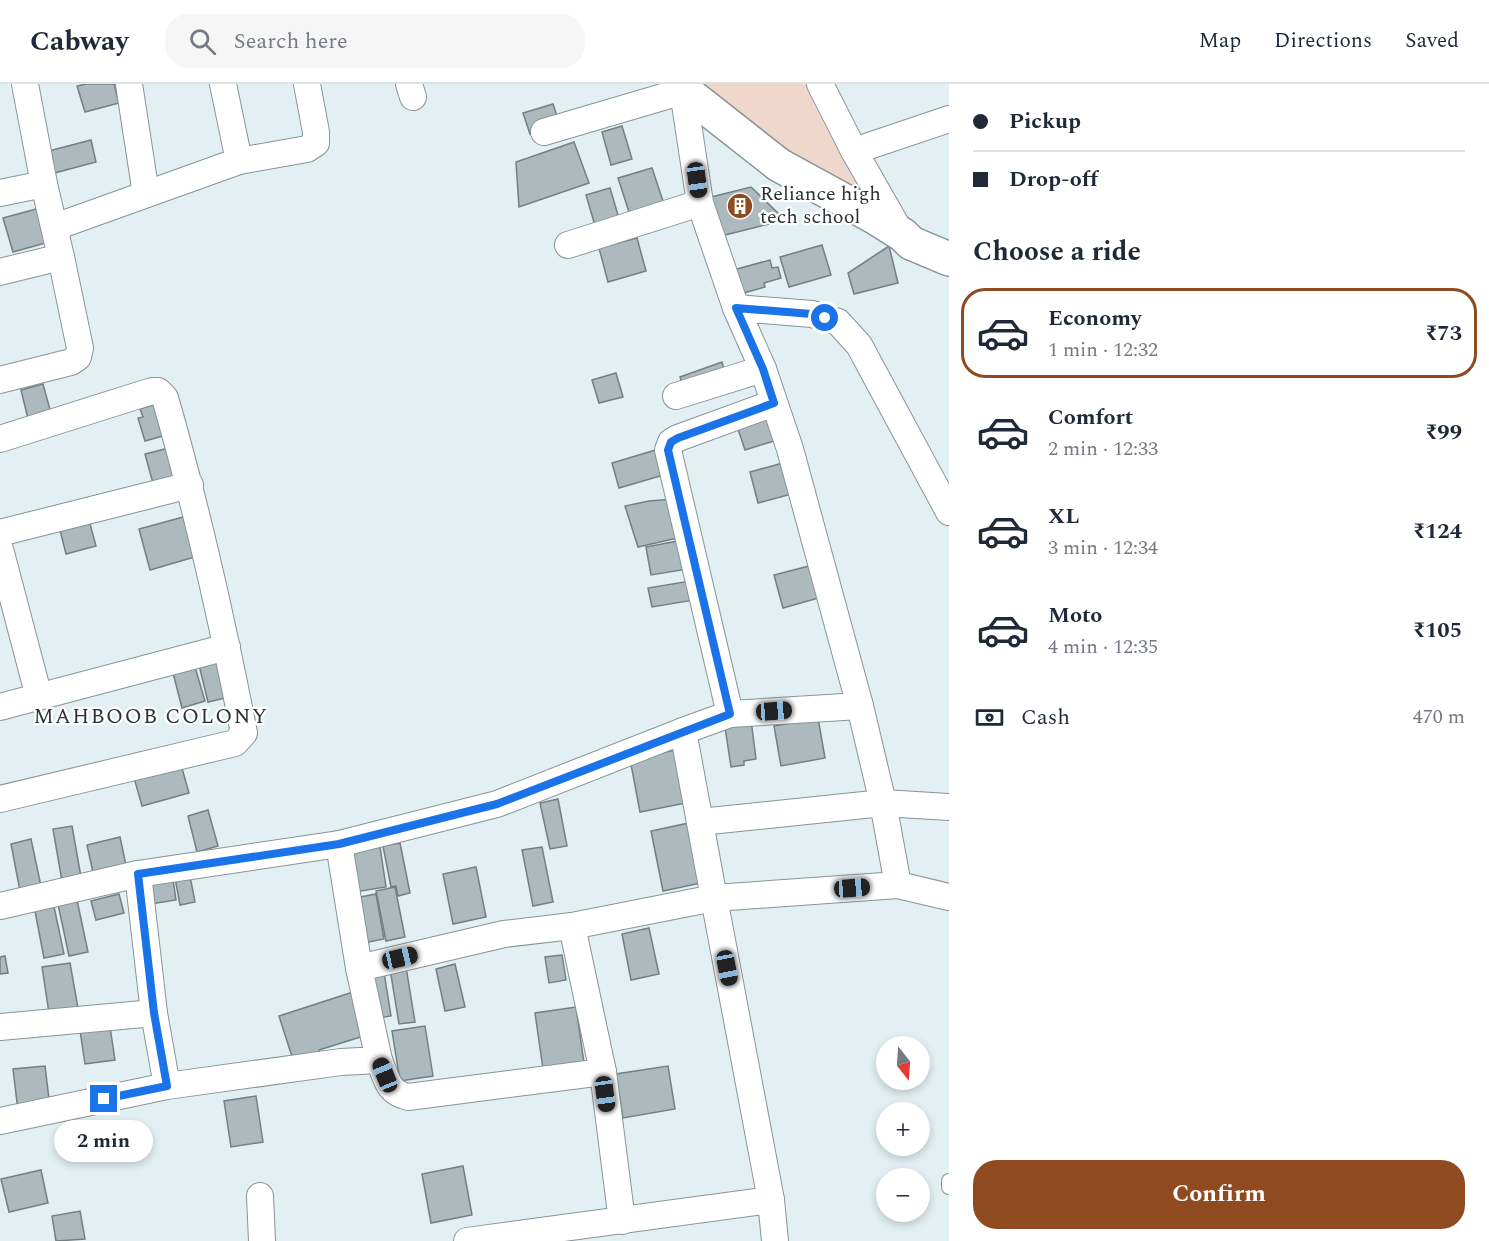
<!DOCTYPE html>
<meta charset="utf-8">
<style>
:root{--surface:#fff;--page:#f6f6f7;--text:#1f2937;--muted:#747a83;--line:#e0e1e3;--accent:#8f4a20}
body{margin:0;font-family:Spectral,serif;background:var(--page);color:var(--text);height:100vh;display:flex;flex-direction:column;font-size:22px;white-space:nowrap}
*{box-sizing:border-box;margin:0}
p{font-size:20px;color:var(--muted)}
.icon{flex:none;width:33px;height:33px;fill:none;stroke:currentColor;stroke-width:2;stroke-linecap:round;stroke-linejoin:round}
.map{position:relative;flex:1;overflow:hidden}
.details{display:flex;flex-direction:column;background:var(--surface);width:540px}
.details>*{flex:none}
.guide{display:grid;align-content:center;height:132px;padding:0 24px;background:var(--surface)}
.needle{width:39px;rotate:163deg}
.tools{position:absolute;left:876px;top:952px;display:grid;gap:12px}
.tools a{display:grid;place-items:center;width:54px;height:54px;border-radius:50%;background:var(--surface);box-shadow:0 3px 9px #0003;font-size:30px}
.end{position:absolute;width:27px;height:27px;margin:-14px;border:8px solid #1a73e8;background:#fff;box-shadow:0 0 0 3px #fff}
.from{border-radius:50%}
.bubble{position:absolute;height:42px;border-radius:21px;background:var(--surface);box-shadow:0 3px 9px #0003;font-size:20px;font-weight:700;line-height:42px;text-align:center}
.car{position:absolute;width:18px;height:36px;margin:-18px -9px;border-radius:8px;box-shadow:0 0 4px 2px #0007;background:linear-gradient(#222 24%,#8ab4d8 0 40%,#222 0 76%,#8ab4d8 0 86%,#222 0)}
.guide b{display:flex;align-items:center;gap:21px;height:57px;font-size:22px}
.guide b+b{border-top:2px solid var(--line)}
.guide i{width:15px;height:15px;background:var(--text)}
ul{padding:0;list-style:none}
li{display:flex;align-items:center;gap:18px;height:90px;margin:0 12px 9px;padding:0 12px;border:3px solid transparent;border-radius:24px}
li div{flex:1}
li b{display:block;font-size:22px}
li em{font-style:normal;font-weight:700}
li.active{border-color:var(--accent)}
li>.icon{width:54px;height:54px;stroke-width:1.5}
h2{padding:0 24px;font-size:27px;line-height:72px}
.pay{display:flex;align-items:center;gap:15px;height:66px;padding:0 24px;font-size:22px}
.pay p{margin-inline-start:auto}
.button{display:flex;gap:12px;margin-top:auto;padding:12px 24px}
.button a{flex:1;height:69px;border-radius:24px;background:var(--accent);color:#fff;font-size:24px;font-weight:700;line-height:69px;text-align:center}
header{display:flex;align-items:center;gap:36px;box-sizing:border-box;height:84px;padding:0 30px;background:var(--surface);border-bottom:2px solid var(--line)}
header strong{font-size:28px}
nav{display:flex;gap:33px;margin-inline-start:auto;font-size:21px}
.search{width:420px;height:54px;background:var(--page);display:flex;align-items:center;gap:15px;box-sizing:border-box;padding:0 21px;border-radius:24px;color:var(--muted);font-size:22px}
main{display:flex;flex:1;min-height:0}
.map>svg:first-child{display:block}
.green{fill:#efd7cb}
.building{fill:#adbabd;stroke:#737f82;stroke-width:1.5}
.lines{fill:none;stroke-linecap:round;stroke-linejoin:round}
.lane-casing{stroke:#879497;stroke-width:16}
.street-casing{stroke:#879497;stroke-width:28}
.secondary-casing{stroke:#879497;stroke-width:36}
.lane{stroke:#fff;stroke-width:14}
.street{stroke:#fff;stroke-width:26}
.secondary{stroke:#fff;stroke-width:33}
.route{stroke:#1a73e8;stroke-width:8}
.labels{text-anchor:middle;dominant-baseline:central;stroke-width:4.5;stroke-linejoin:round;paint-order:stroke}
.poi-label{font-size:20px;fill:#2c3233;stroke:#fff;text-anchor:start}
.neighbourhood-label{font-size:21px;letter-spacing:1.5px;fill:#2c3233;stroke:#fff}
</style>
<header>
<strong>Cabway</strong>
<div class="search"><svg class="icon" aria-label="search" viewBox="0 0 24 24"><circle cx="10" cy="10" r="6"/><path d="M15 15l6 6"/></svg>Search here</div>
<nav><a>Map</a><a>Directions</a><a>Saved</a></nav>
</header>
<main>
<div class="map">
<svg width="949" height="1157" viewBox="0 0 949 1157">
<rect width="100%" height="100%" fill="#e2f0f3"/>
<!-- green -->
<path class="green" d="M682,0H821L876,134Z"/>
<!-- building -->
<g class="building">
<path d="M86,0H114L119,19L85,28L77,2Z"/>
<path d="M553,20L560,41L530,50L523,29Z"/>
<path d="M622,42L632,75L611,81L602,48Z"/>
<path d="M91,56L96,78L47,91L41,69Z"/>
<path d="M574,58L589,99L519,123L516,78Z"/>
<path d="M652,84L664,120L630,131L618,94Z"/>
<path d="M751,103L779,130L769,140L717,153L707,114Z"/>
<path d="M610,104L620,138L596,145L586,111Z"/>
<path d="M40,124L49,158L13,168L3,134Z"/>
<path d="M637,154L646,187L608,198L599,164Z"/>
<path d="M822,161L831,191L789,203L780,173Z"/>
<path d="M889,162L898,199L854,210L848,189Z"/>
<path d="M770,176L772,184L778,183L781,194L764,199L765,203L740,210L733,186Z"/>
<path d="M722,278L726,294L684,305L680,293Z"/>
<path d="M616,289L623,313L599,319L592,296Z"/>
<path d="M43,300L52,333L29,339L21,306Z"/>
<path d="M161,318L170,350L145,357L138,334L143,333L140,325Z"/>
<path d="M769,332L777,356L745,366L737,342Z"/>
<path d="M173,363L181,395L154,403L145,370Z"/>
<path d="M659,365L667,390L619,404L612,379Z"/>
<path d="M790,377L799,408L758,419L750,388Z"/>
<path d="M674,415L682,453L638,463L625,422L649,417Z"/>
<path d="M87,429L96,462L66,470L60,446Z"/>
<path d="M187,432L198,472L150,486L139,445Z"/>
<path d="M683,456L688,485L651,491L646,463Z"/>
<path d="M813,481L822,513L783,524L774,491Z"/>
<path d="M690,497L694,516L652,523L648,504Z"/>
<path d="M225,575L234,612L208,618L199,581Z"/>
<path d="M195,583L205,617L182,624L173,589Z"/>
<path d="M818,634L825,674L781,682L774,642Z"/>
<path d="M751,636L756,675L744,677V681L731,683L725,643Z"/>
<path d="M676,666L686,719L640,728L630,675Z"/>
<path d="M180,677L189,709L142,722L133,690Z"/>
<path d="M558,715L567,762L550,765L540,719Z"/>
<path d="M208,726L218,762L197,768L188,732Z"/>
<path d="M689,739L701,799L663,807L651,747Z"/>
<path d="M72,742L81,793L62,797L53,745Z"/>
<path d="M120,753L127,786L94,793L87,761Z"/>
<path d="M31,755L41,802L20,807L11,760Z"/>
<path d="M400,759L410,809L398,812L396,802L391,803L383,762Z"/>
<path d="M380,763L386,803L355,808L349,767Z"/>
<path d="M542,763L553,818L533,822L522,766Z"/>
<path d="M476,783L486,833L453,840L443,790Z"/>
<path d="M172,788L176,816L145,821L140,794Z"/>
<path d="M190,792L195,818L180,821L175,794Z"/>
<path d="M395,803L405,853L386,857L376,807Z"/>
<path d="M119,810L124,829L96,836L91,817Z"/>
<path d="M376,810L384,855L358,860L350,815Z"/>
<path d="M77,816L88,868L69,872L58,820Z"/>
<path d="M53,818L64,870L44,874L34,822Z"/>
<path d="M649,844L659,890L631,896L622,850Z"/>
<path d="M562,871L566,896L549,899L545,873Z"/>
<path d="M5,872L8,889L0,890V873Z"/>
<path d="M70,879L78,924L49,929L42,883Z"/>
<path d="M455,880L465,923L445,927L436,885Z"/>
<path d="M383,882L391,932L372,935L365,885Z"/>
<path d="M406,883L415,938L399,940L390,885Z"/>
<path d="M353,908L367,951L319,966L321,971L294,979L279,932Z"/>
<path d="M576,923L584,979L543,985L535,929Z"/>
<path d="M109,936L115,976L85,980L79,940Z"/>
<path d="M425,942L433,992L400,997L392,947Z"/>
<path d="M45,982L50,1023L18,1027L13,985Z"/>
<path d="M668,982L675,1025L623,1034L616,990Z"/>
<path d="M256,1012L263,1058L231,1063L224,1017Z"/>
<path d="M463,1082L472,1131L431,1139L422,1090Z"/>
<path d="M41,1086L48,1119L9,1128L1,1095Z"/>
<path d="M80,1127L85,1155L56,1157L52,1132Z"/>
</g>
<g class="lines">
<!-- lane casing -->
<g class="lane-casing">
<path id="lane" d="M949,1097V1103"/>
</g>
<!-- street casing -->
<g class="street-casing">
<g id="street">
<path d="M129,0L146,110"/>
<path d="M223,0L239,77"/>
<path d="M409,0L413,13"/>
<path d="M820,0L854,67L902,151"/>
<path d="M544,48L683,7L700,119L736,224L763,285L790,365L860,622"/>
<path d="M854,67L949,35"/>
<path d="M0,109L44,100"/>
<path d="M55,143L239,77L307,65L316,59V48L307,0"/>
<path d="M568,161L700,119"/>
<path d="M0,188L61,173L44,100L25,0"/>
<path d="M736,224L812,230L838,238L859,261L949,428"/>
<path d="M0,296L71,278L78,273L80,264L61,173"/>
<path d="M676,312L763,285"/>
<path d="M0,355L152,307H158L165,314C197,425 222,536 244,649L235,659L0,715"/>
<path d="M0,449L190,401"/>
<path d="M0,465L39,613"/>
<path d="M860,622L883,719L898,801L714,814L683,647L730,630Z"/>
<path d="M0,623L227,563"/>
<path d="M730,630L668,366L671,358L678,354L774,319"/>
<path d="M700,738L883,719L949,723"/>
<path d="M339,760L359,884"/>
<path d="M138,790L154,929L167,1002"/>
<path d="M898,801L949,813"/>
<path d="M0,822L138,790L339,760L497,720L683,647"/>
<path d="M572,842L603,988L622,1137"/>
<path d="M0,943L154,929"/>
<path d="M379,976C387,995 387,1008 408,1013L603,988"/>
<path d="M0,1037L167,1002L341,978L379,976L359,884L504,850L572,842L714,814L771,1116L775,1157"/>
<path d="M260,1112L262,1157"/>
<path d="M467,1157L771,1116"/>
</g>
</g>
<!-- secondary casing -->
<g class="secondary-casing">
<path id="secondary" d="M676,0L779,81L876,134L903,151L911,159L949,175"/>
</g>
<!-- lane -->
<use href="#lane" class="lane"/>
<!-- street -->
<use href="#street" class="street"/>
<!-- secondary -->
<use href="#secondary" class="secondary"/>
</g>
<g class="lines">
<!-- route -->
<path class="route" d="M104,1015L167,1002L154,929L138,790L339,760L497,720L730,630L668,366L671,358L678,354L774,319L763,285L736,224L812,230L825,234"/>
</g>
<!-- icons -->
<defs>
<g id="building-disc" transform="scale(1.35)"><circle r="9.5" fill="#8f4a20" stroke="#fff"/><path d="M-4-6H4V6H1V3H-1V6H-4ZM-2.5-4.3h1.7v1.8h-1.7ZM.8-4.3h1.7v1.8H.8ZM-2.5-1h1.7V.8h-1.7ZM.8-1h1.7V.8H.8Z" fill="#fff"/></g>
</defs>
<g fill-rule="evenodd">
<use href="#building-disc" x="740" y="122"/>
</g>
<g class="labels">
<!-- poi labels -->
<g class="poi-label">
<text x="760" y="110">Reliance high<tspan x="760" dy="23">tech school</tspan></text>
</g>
<!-- neighbourhood labels -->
<g class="neighbourhood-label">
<text x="151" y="633">MAHBOOB COLONY</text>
</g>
</g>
</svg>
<div class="tools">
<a><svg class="needle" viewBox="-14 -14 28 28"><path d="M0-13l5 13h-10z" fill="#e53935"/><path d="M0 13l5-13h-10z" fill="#747a83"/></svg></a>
<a>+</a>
<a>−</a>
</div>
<i class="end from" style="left:825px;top:234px"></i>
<i class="end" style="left:104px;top:1015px"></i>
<div class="bubble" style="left:54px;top:1036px;width:99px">2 min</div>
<i class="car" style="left:697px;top:96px;rotate:172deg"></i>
<i class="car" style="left:774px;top:627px;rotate:86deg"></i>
<i class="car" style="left:852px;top:804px;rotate:86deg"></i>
<i class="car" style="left:400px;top:874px;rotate:77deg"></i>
<i class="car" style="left:727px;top:884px;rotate:169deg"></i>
<i class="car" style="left:385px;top:991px;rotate:338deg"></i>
<i class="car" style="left:605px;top:1010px;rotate:172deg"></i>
</div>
<section class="details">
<div class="guide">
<b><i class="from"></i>Pickup</b>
<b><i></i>Drop-off</b>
</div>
<h2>Choose a ride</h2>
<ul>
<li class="active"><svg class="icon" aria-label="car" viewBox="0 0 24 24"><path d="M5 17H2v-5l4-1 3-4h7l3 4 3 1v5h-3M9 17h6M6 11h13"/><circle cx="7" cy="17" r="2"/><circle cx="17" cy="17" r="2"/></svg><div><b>Economy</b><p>1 min · 12:32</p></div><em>₹73</em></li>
<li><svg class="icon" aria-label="car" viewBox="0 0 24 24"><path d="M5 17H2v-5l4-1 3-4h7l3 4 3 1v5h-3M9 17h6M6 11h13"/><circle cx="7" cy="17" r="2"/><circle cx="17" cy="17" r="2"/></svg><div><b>Comfort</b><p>2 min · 12:33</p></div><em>₹99</em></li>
<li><svg class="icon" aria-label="car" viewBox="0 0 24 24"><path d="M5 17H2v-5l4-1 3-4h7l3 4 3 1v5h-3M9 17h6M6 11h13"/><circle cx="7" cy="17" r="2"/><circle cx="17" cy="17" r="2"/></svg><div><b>XL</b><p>3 min · 12:34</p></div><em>₹124</em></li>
<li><svg class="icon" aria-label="car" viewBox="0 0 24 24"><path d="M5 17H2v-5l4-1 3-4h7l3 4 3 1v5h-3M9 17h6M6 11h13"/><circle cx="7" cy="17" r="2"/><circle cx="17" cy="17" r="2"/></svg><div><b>Moto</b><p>4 min · 12:35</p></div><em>₹105</em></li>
</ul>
<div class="pay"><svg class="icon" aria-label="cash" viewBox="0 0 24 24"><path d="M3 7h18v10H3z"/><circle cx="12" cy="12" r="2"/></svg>Cash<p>470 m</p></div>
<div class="button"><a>Confirm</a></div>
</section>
</main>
